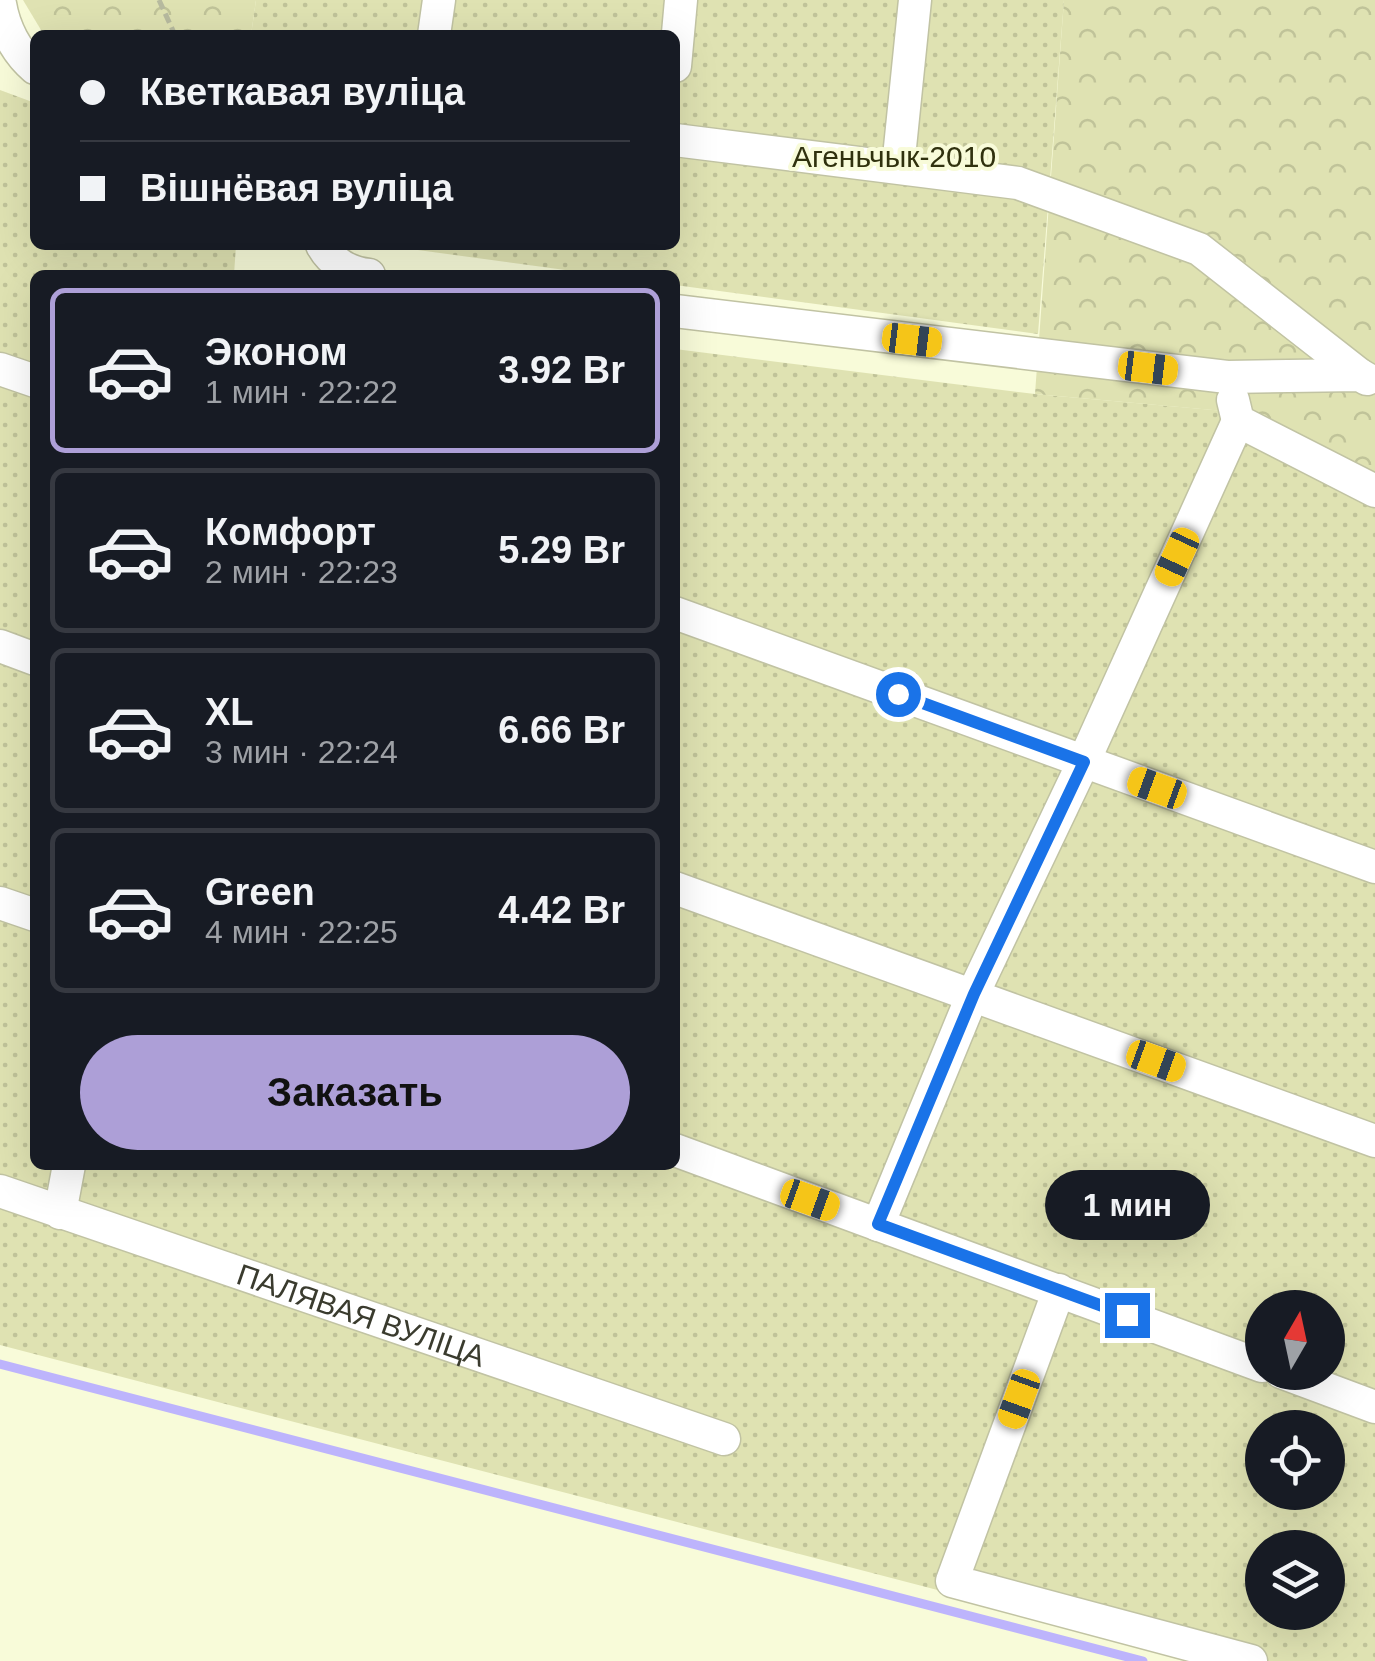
<!DOCTYPE html>
<html lang="ru">
<meta charset="utf-8">
<style>
:root{--surface:#171b24;--page:#242831;--text:#f1f3f6;--muted:#9ea1a6;--line:#363941;--accent:#ad9fd7}
body{margin:0;font-family:Arial,sans-serif;background:var(--page);color:var(--text);height:100vh;display:flex;flex-direction:column;font-size:38px;white-space:nowrap}
*{box-sizing:border-box;margin:0}
p{font-size:32px;color:var(--muted)}
.icon{flex:none;width:55px;height:55px;fill:none;stroke:currentColor;stroke-width:2;stroke-linecap:round;stroke-linejoin:round}
.map{position:relative;flex:1;overflow:hidden}
.details{position:absolute;left:30px;top:270px;width:650px;height:900px;display:flex;flex-direction:column;background:var(--surface);border-radius:15px;box-shadow:0 10px 40px #0002}
.details>*{flex:none}
.top-card{position:absolute;left:30px;top:30px;width:650px;height:220px;border-radius:15px;box-shadow:0 10px 40px #0002;display:grid;align-content:center;height:220px;padding:0 50px;background:var(--surface)}
.needle{width:65px;rotate:9deg}
.controls{position:absolute;left:1245px;top:1290px;display:grid;gap:20px}
.controls a{display:grid;place-items:center;width:100px;height:100px;border-radius:50%;background:var(--surface);box-shadow:0 10px 40px #0002;font-size:50px}
.end{position:absolute;width:45px;height:45px;margin:-22px;border:12px solid #1a73e8;background:#fff;box-shadow:0 0 0 5px #fff}
.from{border-radius:50%}
.bubble{position:absolute;height:70px;border-radius:35px;background:var(--surface);box-shadow:0 10px 40px #0002;font-size:32px;font-weight:600;line-height:70px;text-align:center}
.car{position:absolute;width:30px;height:60px;margin:-30px -15px;border-radius:12px;box-shadow:0 0 8px 2px #0007;background:linear-gradient(#f5c518 24%,#345 0 40%,#f5c518 0 76%,#345 0 86%,#f5c518 0)}
.top-card b{display:flex;align-items:center;gap:35px;height:95px;font-size:38px}
.top-card b+b{border-top:2px solid var(--line)}
.top-card i{width:25px;height:25px;background:var(--text)}
ul{padding:18px 0 0;list-style:none}
li{display:flex;align-items:center;gap:30px;height:165px;margin:0 20px 15px;padding:0 30px;border:5px solid var(--line);border-radius:15px}
li div{flex:1}
li b{display:block;font-size:38px}
li em{font-style:normal;font-weight:600}
li.on{border-color:var(--accent)}
li>.icon{width:90px;height:90px;stroke-width:1.5}
.cta{display:flex;gap:20px;margin-top:auto;padding:20px 50px}
.cta a{flex:1;height:115px;border-radius:60px;background:var(--accent);color:#111;font-size:40px;font-weight:600;line-height:115px;text-align:center}
.map>svg:first-child{display:block}
.grass{fill:url(#grass-dots);fill-rule:evenodd}
.forest{fill:url(#forest-crowns)}
.lines{fill:none;stroke-linecap:round;stroke-linejoin:round}
.stream{stroke:#bdb4fc;stroke-width:9}
.minor-casing{stroke:#c1c3a3;stroke-width:35}
.path{stroke:#b7ba9f;stroke-width:5;stroke-dasharray:10 5;stroke-linecap:butt}
.minor{stroke:#fff;stroke-width:32}
.route{stroke:#1a73e8;stroke-width:12}
.labels{text-anchor:middle;dominant-baseline:central;stroke-width:8;stroke-linejoin:round;paint-order:stroke}
.park-label{font-size:30px;fill:#30310e;stroke:#f8fbd9}
.street-label{font-size:30px;fill:#3a3b2e;stroke:#f8fbd9}
</style>
<div class="map">
<svg width="1375" height="1661" viewBox="0 0 1375 1661">
<defs>
<pattern id="grass-dots" width="8" height="8" patternUnits="userSpaceOnUse" patternTransform="scale(2.5)"><rect width="8" height="8" fill="#dfe2b2"/><path d="M2 2h.1M6 6h.1" fill="none" stroke="#c0c399" stroke-width="1.8" stroke-linecap="round"/></pattern>
<pattern id="forest-crowns" width="20" height="18" patternUnits="userSpaceOnUse" patternTransform="scale(2.5)"><rect width="20" height="18" fill="#dfe2b2"/><path d="M2 6a3 3 0 1 1 6 0M12 15a3 3 0 1 1 6 0" fill="none" stroke="#c0c399"/></pattern>
</defs>
<rect width="100%" height="100%" fill="#f8fbd9"/>
<!-- grass -->
<g class="grass">
<path d="M256,0H1064L1038,334L675,285V275H602L381,245H675V35H251Z"/>
<path d="M0,90L35,103V245H236L234,275H35V1165H675V349L1035,394L1258,414L1375,474V1661H1209L0,1345ZM1262,1308H1328V1372H1262ZM1262,1428H1328V1492H1262ZM1262,1548H1328V1612H1262Z"/>
</g>
<!-- forest -->
<g class="forest">
<path d="M23,0H256L251,35H44Z"/>
<path d="M1064,0H1375V474L1257,414L1035,394Z"/>
</g>
<g class="lines">
<!-- stream -->
<path class="stream" d="M0,1364L1143,1661"/>
<!-- minor casing -->
<g class="minor-casing">
<g id="minor">
<path d="M0,4C4,28 16,52 35,68"/>
<path d="M434,35L439,0"/>
<path d="M675,66L681,0"/>
<path d="M675,140L1018,183L1199,249L1360,375"/>
<path d="M898,167L915,0"/>
<path d="M322,245C332,263 349,273 369,275"/>
<path d="M675,311L1227,377L1360,375L1367,379"/>
<path d="M0,369L35,381"/>
<path d="M1233,400L1238,421L1375,491"/>
<path d="M675,613L1375,867"/>
<path d="M0,646L35,659"/>
<path d="M675,888L1375,1141"/>
<path d="M0,903L35,915"/>
<path d="M675,1150L1262,1366"/>
<path id="s1" d="M0,1191L724,1439"/>
<path d="M60,1213L69,1165"/>
<path d="M878,1225L973,994L1084,761L1238,421"/>
<path d="M1059,1290L952,1581L1251,1661"/>
<path d="M1281,1372L1375,1407"/>
</g>
</g>
<!-- path -->
<path class="path" d="M159,0L175,35"/>
<!-- minor -->
<use href="#minor" class="minor"/>
</g>
<g class="lines">
<!-- route -->
<path class="route" d="M898,694L1084,762L974,994L878,1224L1127,1315"/>
</g>
<g class="labels">
<!-- park labels -->
<g class="park-label">
<text x="894" y="156">Агеньчык-2010</text>
</g>
<!-- street labels -->
<g class="street-label">
<text stroke="none"><textPath href="#s1" startOffset="382">ПАЛЯВАЯ ВУЛІЦА</textPath></text>
</g>
</g>
</svg>
<div class="controls">
<a><svg class="needle" viewBox="-14 -14 28 28"><path d="M0-13l5 13h-10z" fill="#e53935"/><path d="M0 13l5-13h-10z" fill="#9ea1a6"/></svg></a>
<a><svg class="icon" aria-label="locate" viewBox="0 0 24 24"><circle cx="12" cy="12" r="6"/><path d="M12 2v4M12 18v4M2 12h4M18 12h4"/></svg></a>
<a><svg class="icon" aria-label="layers" viewBox="0 0 24 24"><path d="M12 4l9 5-9 5-9-5zM3 14l9 5 9-5"/></svg></a>
</div>
<i class="end from" style="left:898px;top:694px"></i>
<i class="end" style="left:1127px;top:1315px"></i>
<div class="bubble" style="left:1045px;top:1170px;width:165px">1 мин</div>
<i class="car" style="left:912px;top:340px;rotate:97deg"></i>
<i class="car" style="left:1148px;top:368px;rotate:97deg"></i>
<i class="car" style="left:1177px;top:557px;rotate:205deg"></i>
<i class="car" style="left:1157px;top:788px;rotate:290deg"></i>
<i class="car" style="left:1156px;top:1061px;rotate:110deg"></i>
<i class="car" style="left:810px;top:1200px;rotate:110deg"></i>
<i class="car" style="left:1019px;top:1399px;rotate:200deg"></i>
<div class="top-card">
<b><i class="from"></i>Кветкавая вуліца</b>
<b><i></i>Вішнёвая вуліца</b>
</div>
<section class="details">
<ul>
<li class="on"><svg class="icon" aria-label="car" viewBox="0 0 24 24"><path d="M5 17H2v-5l4-1 3-4h7l3 4 3 1v5h-3M9 17h6M6 11h13"/><circle cx="7" cy="17" r="2"/><circle cx="17" cy="17" r="2"/></svg><div><b>Эконом</b><p>1 мин · 22:22</p></div><em>3.92 Br</em></li>
<li><svg class="icon" aria-label="car" viewBox="0 0 24 24"><path d="M5 17H2v-5l4-1 3-4h7l3 4 3 1v5h-3M9 17h6M6 11h13"/><circle cx="7" cy="17" r="2"/><circle cx="17" cy="17" r="2"/></svg><div><b>Комфорт</b><p>2 мин · 22:23</p></div><em>5.29 Br</em></li>
<li><svg class="icon" aria-label="car" viewBox="0 0 24 24"><path d="M5 17H2v-5l4-1 3-4h7l3 4 3 1v5h-3M9 17h6M6 11h13"/><circle cx="7" cy="17" r="2"/><circle cx="17" cy="17" r="2"/></svg><div><b>XL</b><p>3 мин · 22:24</p></div><em>6.66 Br</em></li>
<li><svg class="icon" aria-label="car" viewBox="0 0 24 24"><path d="M5 17H2v-5l4-1 3-4h7l3 4 3 1v5h-3M9 17h6M6 11h13"/><circle cx="7" cy="17" r="2"/><circle cx="17" cy="17" r="2"/></svg><div><b>Green</b><p>4 мин · 22:25</p></div><em>4.42 Br</em></li>
</ul>
<div class="cta"><a>Заказать</a></div>
</section>
</div>
